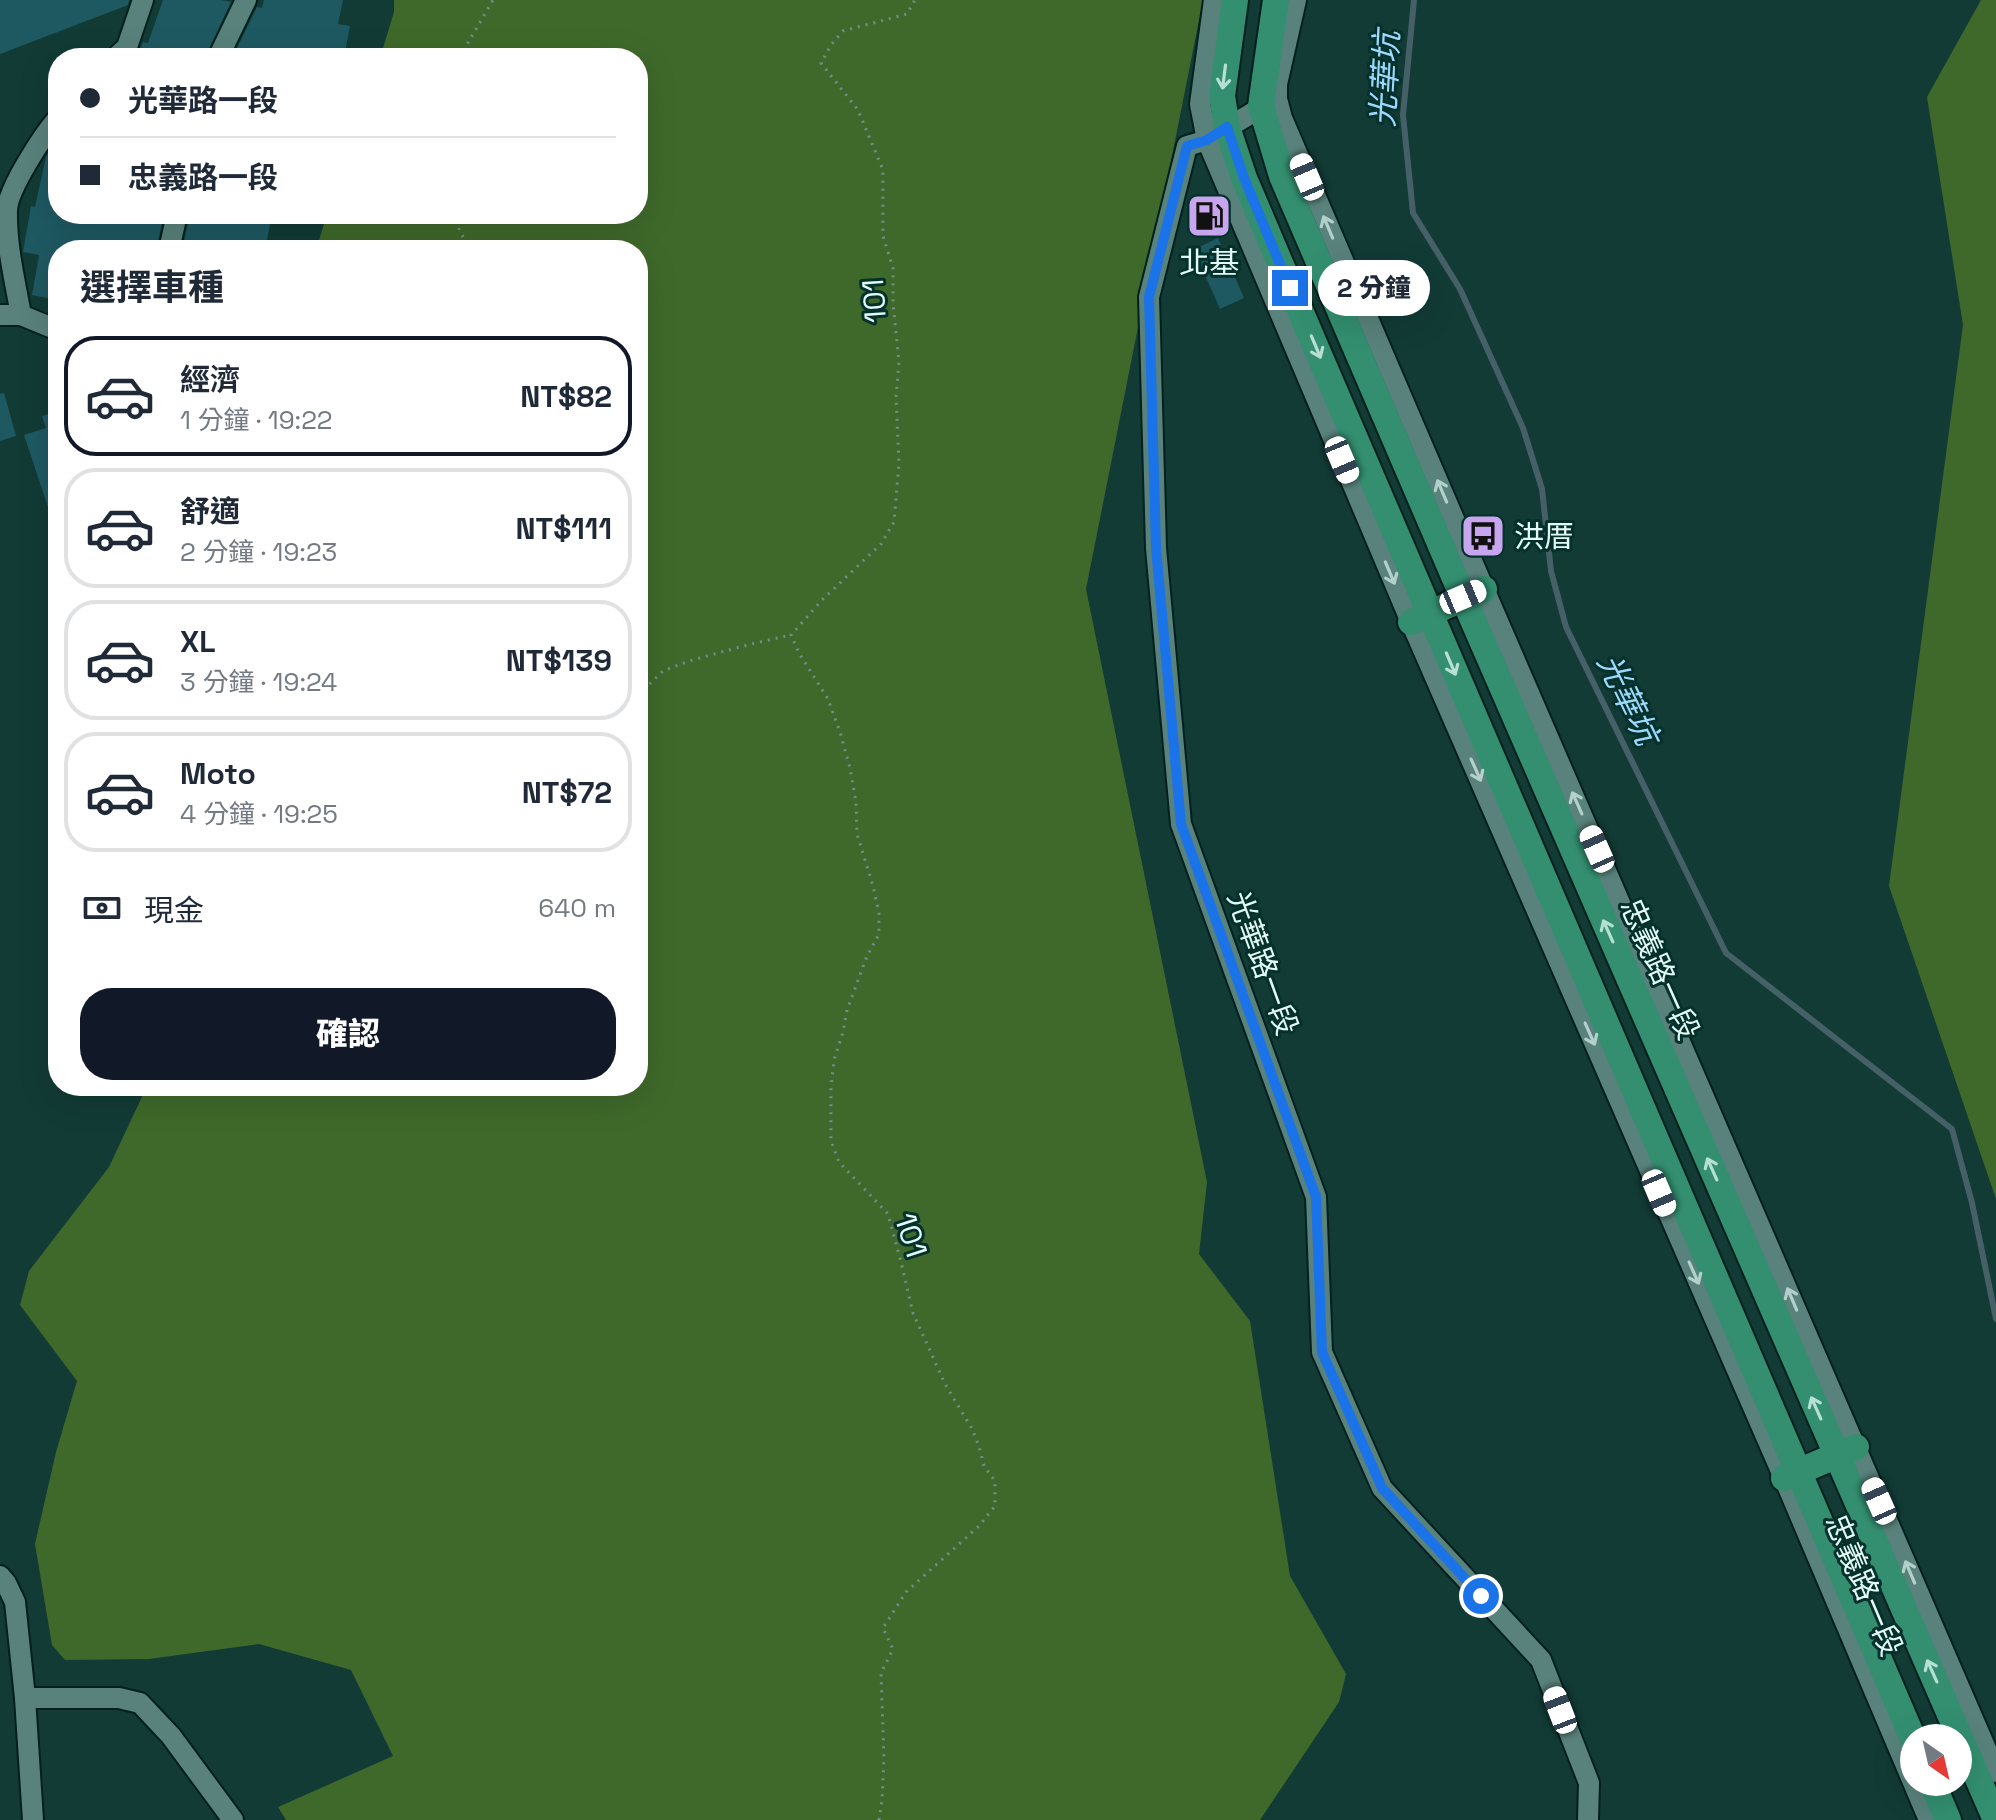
<!DOCTYPE html>
<html lang="zh-TW">
<meta charset="utf-8">
<style>
:root{--surface:#fff;--page:#f6f6f7;--text:#1f2937;--muted:#747a83;--line:#e0e1e3;--accent:#111827}
body{margin:0;font-family:"Space Grotesk","Noto Sans TC",sans-serif;background:var(--page);color:var(--text);height:100vh;display:flex;flex-direction:column;font-size:30px;white-space:nowrap}
*{box-sizing:border-box;margin:0}
p{font-size:26px;color:var(--muted)}
.icon{flex:none;width:44px;height:44px;fill:none;stroke:currentColor;stroke-width:2;stroke-linecap:round;stroke-linejoin:round}
.map{position:relative;flex:1;overflow:hidden}
.details{position:absolute;left:48px;top:240px;width:600px;height:856px;display:flex;flex-direction:column;background:var(--surface);border-radius:32px;box-shadow:0 8px 32px #0002}
.details>*{flex:none}
.hud{position:absolute;left:48px;top:48px;width:600px;height:176px;border-radius:32px;box-shadow:0 8px 32px #0002;display:grid;align-content:center;height:176px;padding:0 32px;background:var(--surface)}
.needle{width:52px;rotate:146deg}
.buttons{position:absolute;left:1900px;top:1724px;display:grid;gap:16px}
.buttons a{display:grid;place-items:center;width:72px;height:72px;border-radius:50%;background:var(--surface);box-shadow:0 8px 32px #0002;font-size:40px}
.end{position:absolute;width:36px;height:36px;margin:-18px;border:10px solid #1a73e8;background:#fff;box-shadow:0 0 0 4px #fff}
.from{border-radius:50%}
.bubble{position:absolute;height:56px;border-radius:28px;background:var(--surface);box-shadow:0 8px 32px #0002;font-size:26px;font-weight:800;line-height:56px;text-align:center}
.car{position:absolute;width:24px;height:48px;margin:-24px -12px;border-radius:10px;box-shadow:0 0 6px 2px #0007;background:linear-gradient(#fff 24%,#345 0 40%,#fff 0 76%,#345 0 86%,#fff 0)}
.hud b{display:flex;align-items:center;gap:28px;height:76px;font-size:30px}
.hud b+b{border-top:2px solid var(--line)}
.hud i{width:20px;height:20px;background:var(--text)}
ul{padding:0;list-style:none}
li{display:flex;align-items:center;gap:24px;height:120px;margin:0 16px 12px;padding:0 16px;border:4px solid var(--line);border-radius:32px}
li div{flex:1}
li b{display:block;font-size:30px}
li em{font-style:normal;font-weight:800}
li.on{border-color:var(--accent)}
li>.icon{width:72px;height:72px;stroke-width:1.5}
h2{padding:0 32px;font-size:36px;line-height:96px}
.pay{display:flex;align-items:center;gap:20px;height:88px;padding:0 32px;font-size:30px}
.pay p{margin-inline-start:auto}
.cta{display:flex;gap:16px;margin-top:auto;padding:16px 32px}
.cta a{flex:1;height:92px;border-radius:32px;background:var(--accent);color:#fff;font-size:32px;font-weight:800;line-height:92px;text-align:center}
.map>svg:first-child{display:block}
.forest{fill:#3f692b}
.lines{fill:none;stroke-linecap:round;stroke-linejoin:round}
.stream{stroke:#466068;stroke-width:6}
.building{fill:#1e5962}
.minor-casing{stroke:#02201d;stroke-width:24}
.major-casing{stroke:#02201d;stroke-width:30}
.path{stroke:#6f8f8b;stroke-width:3;stroke-dasharray:2 6;stroke-linecap:butt}
.minor{stroke:#59827c;stroke-width:20}
.major{stroke:#338f70;stroke-width:26}
.oneway{stroke:#b8dfd4}
.oneway2{stroke:#b3d0cb}
.route{stroke:#1a73e8;stroke-width:10}
.labels{text-anchor:middle;dominant-baseline:central;stroke-width:6;stroke-linejoin:round;paint-order:stroke}
.poi-label{font-size:30px;fill:#e4faf6;stroke:#05312c}
.street-label{font-size:30px;fill:#e4faf6;stroke:#05312c}
.water-label{font-size:32px;font-style:italic;fill:#9cdafd;stroke:#05312c}
</style>
<div class="map">
<svg width="1996" height="1820" viewBox="0 0 1996 1820">
<rect width="100%" height="100%" fill="#123b36"/>
<!-- forest -->
<g class="forest">
<path d="M394,0H1203L1086,589L1207,1182L1199,1254L1250,1321L1290,1576L1346,1674L1339,1702L1260,1820H286L278,1807L393,1756L351,1670L259,1644L149,1659L65,1660L52,1645L35,1544L56,1452L77,1381L20,1305L29,1271L109,1167L147,1086H638V250H316L327,214H638V58H380L394,12Z"/>
<path d="M1981,0H1996V1199L1889,886L1963,325L1927,97Z"/>
</g>
<g class="lines">
<!-- stream -->
<path class="stream" d="M1414,0L1403,115L1413,213L1460,289L1523,428L1542,489L1551,571L1566,627L1726,953L1952,1129L1972,1203L1996,1319"/>
</g>
<!-- building -->
<g class="building">
<path d="M0,0H129L128,5L0,54Z"/>
<path d="M163,0H221L231,2L205,58H134L139,52L143,42L148,43Z"/>
<path d="M264,0H343L338,24L350,26L344,58H232L257,7L262,8Z"/>
<path d="M58,139V214H164L156,250H58V300L32,295L39,255L23,252L31,206L35,207L46,157Z"/>
<path d="M190,214H272L265,250H182Z"/>
<path d="M1218,238L1244,298L1220,309L1201,266L1199,247Z"/>
<path d="M4,393L16,436L0,441V394Z"/>
<path d="M58,411V527L55,528L24,435L46,428L42,416Z"/>
</g>
<g class="lines">
<!-- minor casing -->
<g class="minor-casing">
<g id="minor">
<path d="M1214,0L1200,104L1207,140L1411,622L1784,1478L1929,1820"/>
<path d="M1296,0L1277,84V99L1282,118L1484,589L1996,1772"/>
<path d="M115,58L127,47L143,0"/>
<path d="M218,58L246,0"/>
<path d="M1272,101L1207,140L1187,146L1149,297L1156,548L1181,824L1316,1197L1322,1352L1382,1488L1541,1660L1589,1783L1588,1820"/>
<path d="M169,250L177,214"/>
<path d="M0,315H21L50,327L58,326"/>
<path d="M21,315C15,281 6,245 7,210C8,189 43,135 58,118"/>
<path d="M0,1576L6,1583L15,1602L25,1698H119L140,1703L171,1736L233,1820"/>
<path d="M25,1698L33,1820"/>
</g>
</g>
<!-- major casing -->
<g class="major-casing">
<g id="major">
<path d="M1235,0L1222,96L1227,127L1244,178L1314,343L1914,1741"/>
<path d="M1276,0L1261,106L1282,176L1463,597L1996,1820"/>
<path d="M1411,622L1484,589"/>
<path d="M1784,1478L1856,1447"/>
<path d="M1932,1782L1948,1820"/>
</g>
</g>
<!-- path -->
<g class="path">
<path d="M461,58L462,53L493,0"/>
<path d="M451,214L470,250"/>
<path d="M638,695L663,671L689,661L747,645L791,635"/>
<path d="M879,1820L882,1800L884,1758L881,1673L893,1649L883,1628L906,1592L979,1526L995,1506V1481L984,1466L979,1446L971,1427L945,1384L913,1313L901,1262L888,1214L839,1162L831,1141V1088L834,1060L843,1032L847,1010L867,956L879,934V913L873,886L857,834L856,802L850,768L840,732L828,699L799,653L791,635L822,600L881,544L894,522L899,464L896,397L899,362L893,303V268L883,236V170L858,110L821,63L831,45L843,31L907,14L915,0"/>
</g>
<!-- minor -->
<use href="#minor" class="minor"/>
<!-- major -->
<use href="#major" class="major"/>
</g>
<!-- one-way arrows -->
<defs><path id="oneway-shaft" d="M-6 0H5M1.5-3L5.5 0L1.5 3" fill="none" stroke-width="1.6" stroke-linecap="round" stroke-linejoin="round" transform="scale(2)"/></defs>
<g class="oneway">
<use href="#oneway-shaft" transform="translate(1224 77) rotate(97)"/>
<use href="#oneway-shaft" transform="translate(1316 347) rotate(67)"/>
<use href="#oneway-shaft" transform="translate(1451 664) rotate(67)"/>
<use href="#oneway-shaft" transform="translate(1608 931) rotate(-114)"/>
<use href="#oneway-shaft" transform="translate(1712 1169) rotate(-114)"/>
<use href="#oneway-shaft" transform="translate(1816 1408) rotate(-114)"/>
<use href="#oneway-shaft" transform="translate(1932 1671) rotate(-114)"/>
</g>
<g class="oneway2">
<use href="#oneway-shaft" transform="translate(1328 227) rotate(-113)"/>
<use href="#oneway-shaft" transform="translate(1442 491) rotate(-113)"/>
<use href="#oneway-shaft" transform="translate(1390 573) rotate(67)"/>
<use href="#oneway-shaft" transform="translate(1476 770) rotate(66)"/>
<use href="#oneway-shaft" transform="translate(1577 803) rotate(-114)"/>
<use href="#oneway-shaft" transform="translate(1590 1034) rotate(66)"/>
<use href="#oneway-shaft" transform="translate(1694 1273) rotate(66)"/>
<use href="#oneway-shaft" transform="translate(1792 1299) rotate(-113)"/>
<use href="#oneway-shaft" transform="translate(1910 1572) rotate(-113)"/>
</g>
<g class="lines">
<!-- route -->
<path class="route" d="M1290,288L1244,178L1227,127L1207,140L1187,146L1149,297L1156,548L1181,824L1316,1197L1322,1352L1382,1488L1481,1596"/>
</g>
<!-- icons -->
<defs>
<g id="fuel-square" transform="scale(2.3)"><rect x="-9" y="-9" width="18" height="18" rx="4" fill="#c8a5ef" stroke="#05312c"/><path d="M-5.5-6h7V0h2V4h1.3V-2.5L3-4.5l.8-.8L6-3V5H2.5V1h-1V6h-7ZM-4.2-4.7v3.2H.2V-4.7Z" fill="#111"/></g>
<g id="bus-square" transform="scale(2.3)"><rect x="-9" y="-9" width="18" height="18" rx="4" fill="#c8a5ef" stroke="#05312c"/><path d="M-5-6H5V4H4V6H2V4H-2V6H-4V4H-5ZM-3.5-4V0h7V-4ZM-3.5 1.2v1.5H-2V1.2ZM2 1.2v1.5H3.5V1.2Z" fill="#111"/></g>
</defs>
<g fill-rule="evenodd">
<use href="#fuel-square" x="1209" y="216"/>
<use href="#bus-square" x="1483" y="536"/>
</g>
<g class="labels">
<!-- poi labels -->
<g class="poi-label">
<text x="1209" y="262">北基</text>
<text x="1514" y="536" text-anchor="start">洪厝</text>
</g>
<!-- street labels -->
<g class="street-label">
<text transform="translate(874 301) rotate(-94)">101</text>
<text transform="translate(1263 963) rotate(70)">光華路一段</text>
<text transform="translate(1660 969) rotate(66)">忠義路一段</text>
<text transform="translate(911 1235) rotate(72)">101</text>
<text transform="translate(1864 1585) rotate(67)">忠義路一段</text>
</g>
<!-- water labels -->
<g class="water-label">
<text transform="translate(1385 79) rotate(-87)">光華坑</text>
<text transform="translate(1628 699) rotate(64)">光華坑</text>
</g>
</g>
</svg>
<div class="buttons">
<a><svg class="needle" viewBox="-14 -14 28 28"><path d="M0-13l5 13h-10z" fill="#e53935"/><path d="M0 13l5-13h-10z" fill="#747a83"/></svg></a>
</div>
<i class="end from" style="left:1481px;top:1596px"></i>
<i class="end" style="left:1290px;top:288px"></i>
<div class="bubble" style="left:1318px;top:260px;width:112px">2 分鐘</div>
<i class="car" style="left:1307px;top:177px;rotate:337deg"></i>
<i class="car" style="left:1342px;top:460px;rotate:157deg"></i>
<i class="car" style="left:1463px;top:597px;rotate:67deg"></i>
<i class="car" style="left:1597px;top:849px;rotate:336deg"></i>
<i class="car" style="left:1659px;top:1193px;rotate:157deg"></i>
<i class="car" style="left:1879px;top:1501px;rotate:336deg"></i>
<i class="car" style="left:1560px;top:1710px;rotate:339deg"></i>
<div class="hud">
<b><i class="from"></i>光華路一段</b>
<b><i></i>忠義路一段</b>
</div>
<section class="details">
<h2>選擇車種</h2>
<ul>
<li class="on"><svg class="icon" aria-label="car" viewBox="0 0 24 24"><path d="M5 17H2v-5l4-1 3-4h7l3 4 3 1v5h-3M9 17h6M6 11h13"/><circle cx="7" cy="17" r="2"/><circle cx="17" cy="17" r="2"/></svg><div><b>經濟</b><p>1 分鐘 · 19:22</p></div><em>NT$82</em></li>
<li><svg class="icon" aria-label="car" viewBox="0 0 24 24"><path d="M5 17H2v-5l4-1 3-4h7l3 4 3 1v5h-3M9 17h6M6 11h13"/><circle cx="7" cy="17" r="2"/><circle cx="17" cy="17" r="2"/></svg><div><b>舒適</b><p>2 分鐘 · 19:23</p></div><em>NT$111</em></li>
<li><svg class="icon" aria-label="car" viewBox="0 0 24 24"><path d="M5 17H2v-5l4-1 3-4h7l3 4 3 1v5h-3M9 17h6M6 11h13"/><circle cx="7" cy="17" r="2"/><circle cx="17" cy="17" r="2"/></svg><div><b>XL</b><p>3 分鐘 · 19:24</p></div><em>NT$139</em></li>
<li><svg class="icon" aria-label="car" viewBox="0 0 24 24"><path d="M5 17H2v-5l4-1 3-4h7l3 4 3 1v5h-3M9 17h6M6 11h13"/><circle cx="7" cy="17" r="2"/><circle cx="17" cy="17" r="2"/></svg><div><b>Moto</b><p>4 分鐘 · 19:25</p></div><em>NT$72</em></li>
</ul>
<div class="pay"><svg class="icon" aria-label="cash" viewBox="0 0 24 24"><path d="M3 7h18v10H3z"/><circle cx="12" cy="12" r="2"/></svg>現金<p>640 m</p></div>
<div class="cta"><a>確認</a></div>
</section>
</div>
